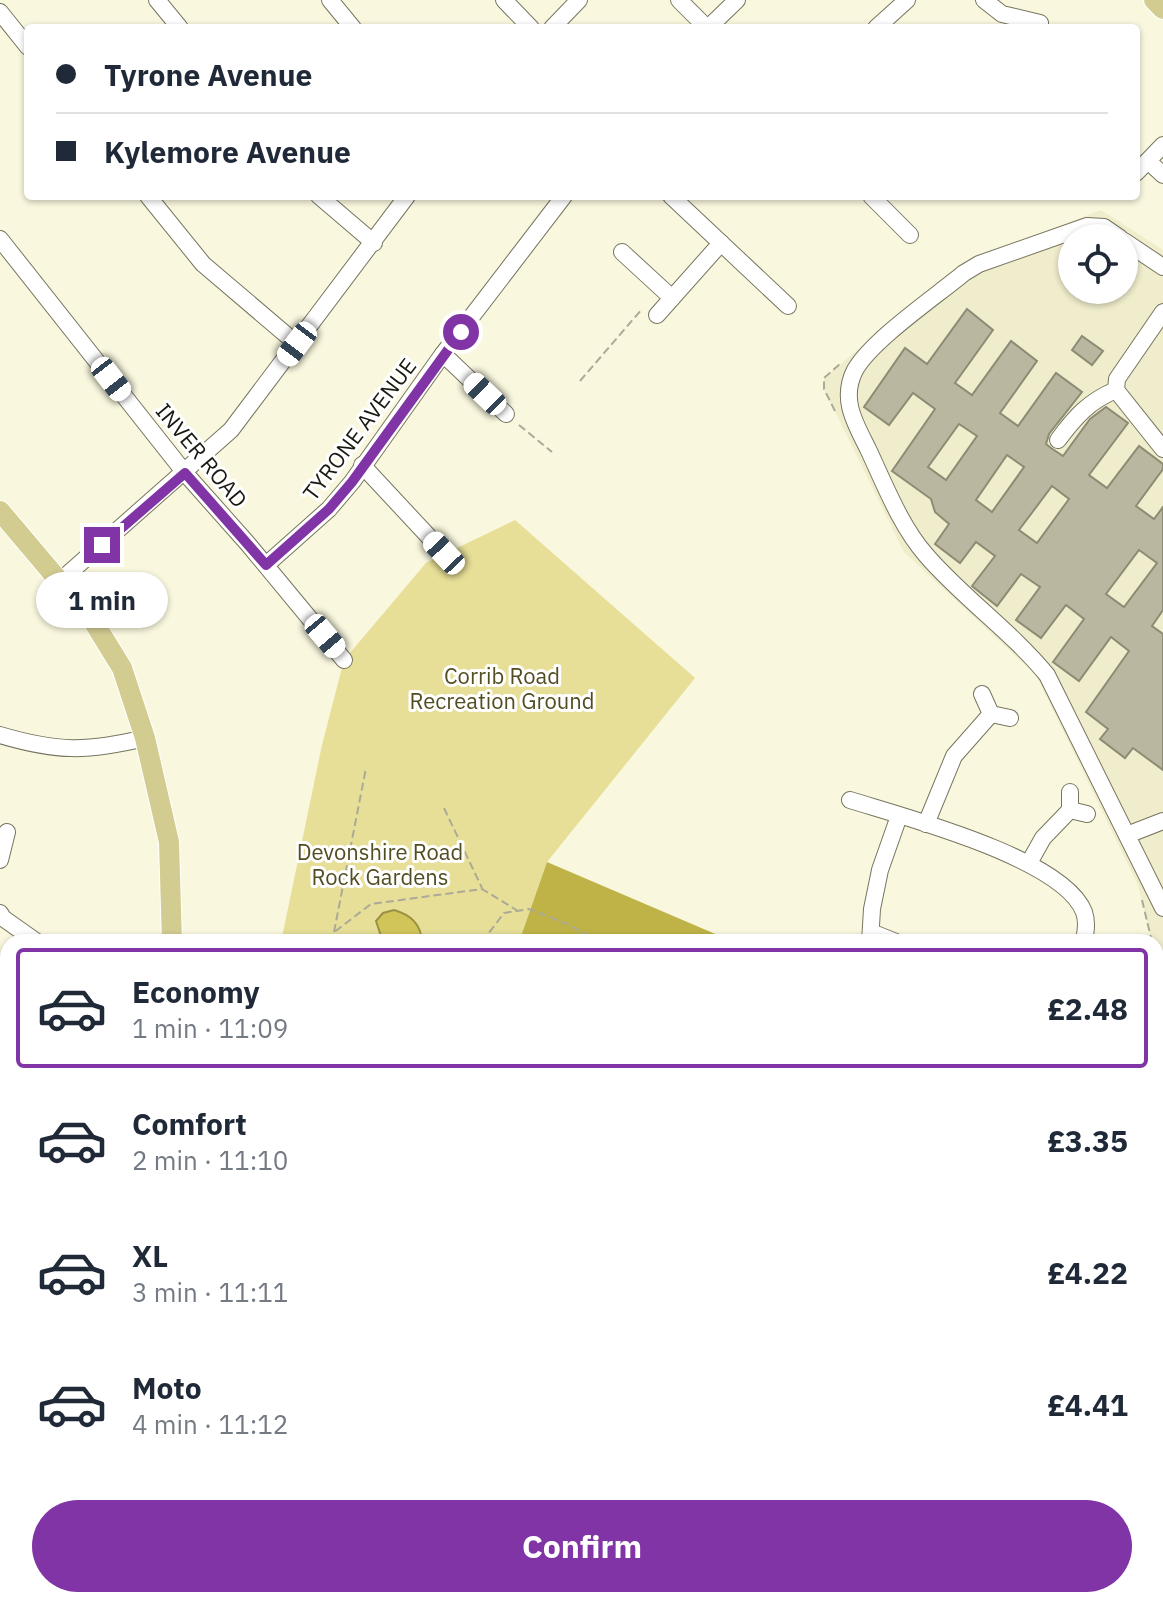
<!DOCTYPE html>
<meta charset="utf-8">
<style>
:root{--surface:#fff;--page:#f2f2f3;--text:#1f2937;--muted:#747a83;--line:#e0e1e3;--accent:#8134a5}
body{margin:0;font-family:"IBM Plex Sans",sans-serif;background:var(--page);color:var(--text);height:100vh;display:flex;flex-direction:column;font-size:30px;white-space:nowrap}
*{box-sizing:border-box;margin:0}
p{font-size:26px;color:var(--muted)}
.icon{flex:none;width:44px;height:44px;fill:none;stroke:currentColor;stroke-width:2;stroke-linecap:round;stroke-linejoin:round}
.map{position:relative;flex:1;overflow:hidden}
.drawer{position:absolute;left:0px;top:934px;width:1164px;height:674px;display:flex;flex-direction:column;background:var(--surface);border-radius:24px 24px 0 0;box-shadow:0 2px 6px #0004}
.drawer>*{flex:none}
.banner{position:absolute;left:24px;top:24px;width:1116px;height:176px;border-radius:8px;box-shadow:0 2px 6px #0004;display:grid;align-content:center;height:176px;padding:0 32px;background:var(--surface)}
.buttons{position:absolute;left:1058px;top:224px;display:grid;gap:16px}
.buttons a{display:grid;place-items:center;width:80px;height:80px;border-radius:50%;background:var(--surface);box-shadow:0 2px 6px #0004;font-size:40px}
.end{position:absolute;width:36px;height:36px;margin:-18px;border:10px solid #8134a5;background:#fff;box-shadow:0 0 0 4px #fff}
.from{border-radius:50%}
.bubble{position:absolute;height:56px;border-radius:28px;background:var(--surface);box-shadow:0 2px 6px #0004;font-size:26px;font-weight:700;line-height:56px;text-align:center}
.car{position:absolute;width:24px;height:48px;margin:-24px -12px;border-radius:10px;box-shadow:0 0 6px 2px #0007;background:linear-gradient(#fff 24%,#345 0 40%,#fff 0 76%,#345 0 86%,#fff 0)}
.banner b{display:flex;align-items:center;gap:28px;height:76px;font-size:30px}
.banner b+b{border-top:2px solid var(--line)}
.banner i{width:20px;height:20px;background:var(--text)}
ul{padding:14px 0 0;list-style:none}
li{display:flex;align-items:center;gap:24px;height:120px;margin:0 16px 12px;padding:0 16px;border:4px solid transparent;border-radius:8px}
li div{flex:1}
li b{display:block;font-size:30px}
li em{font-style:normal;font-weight:700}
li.selected{border-color:var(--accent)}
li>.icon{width:72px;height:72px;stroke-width:1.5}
.button{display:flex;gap:16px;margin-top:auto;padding:16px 32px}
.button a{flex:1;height:92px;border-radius:48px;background:var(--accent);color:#fff;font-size:32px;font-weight:700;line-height:92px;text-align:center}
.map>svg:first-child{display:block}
.built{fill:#f0edcc;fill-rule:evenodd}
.green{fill:#e7df97}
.forest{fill:#bfb347}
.water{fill:#d1c55a;stroke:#9a9144;stroke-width:2}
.building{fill:#b9b7a0;stroke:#8d8b74;stroke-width:2;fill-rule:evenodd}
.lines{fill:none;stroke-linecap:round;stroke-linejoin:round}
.minor-casing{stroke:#77755f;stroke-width:18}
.major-casing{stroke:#fff;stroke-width:22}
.path{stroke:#abaa96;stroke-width:2;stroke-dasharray:8 4;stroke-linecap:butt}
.minor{stroke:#fff;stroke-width:16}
.major{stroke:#d3cc91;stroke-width:20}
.route{stroke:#8134a5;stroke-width:10}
.labels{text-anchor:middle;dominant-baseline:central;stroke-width:6;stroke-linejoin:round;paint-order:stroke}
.street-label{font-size:22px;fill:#191910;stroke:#fff}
.park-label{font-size:22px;fill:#524d21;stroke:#fff}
</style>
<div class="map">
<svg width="1163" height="1607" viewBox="0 0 1163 1607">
<rect width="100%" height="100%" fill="#f9f7de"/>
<!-- built -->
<path class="built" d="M1101,210L1163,250V1009L1156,999V942H1152L1138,885L1036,675L904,552L824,389V378L959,265ZM1072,238H1124V290H1072Z"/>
<!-- green -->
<g class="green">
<path d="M515,520L695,678L547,862L519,942H281L322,745L344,660L426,563Z"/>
<path d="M0,983L8,987V1550L0,1554Z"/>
</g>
<!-- forest -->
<g class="forest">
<path d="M547,862L734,942H519Z"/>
<path d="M1156,999L1163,1009V1148L1156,1155Z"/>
</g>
<!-- water -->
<path class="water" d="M394,910C411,915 421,924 422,942H383L376,921L383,913Z"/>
<!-- building -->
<g class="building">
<path d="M967,309L993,330L955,383L972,395L1011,341L1037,361L1000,413L1018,426L1056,373L1082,392L1049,434L1046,444L1051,448L1063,456L1090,419L1106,407L1128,423L1089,475L1107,488L1139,446L1163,464V469L1136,506L1154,519L1163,507V610L1152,626L1163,634V770L1133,748L1125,758L1100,739L1108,729L1086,712L1129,651L1111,637L1079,681L1053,662L1084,619L1066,605L1041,638L1016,620L1040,587L1021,574L997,606L972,586L995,556L976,542L960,563L935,544L949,524L935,512L931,499L892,471L935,409L913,393L889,425L864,407L905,348L927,364ZM959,424L977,436L946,480L928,467ZM1007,455L1024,467L992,512L976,500ZM1052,486L1069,499L1037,543L1019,530ZM1139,550L1157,563L1124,607L1106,594Z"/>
<path d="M1082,336L1103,351L1092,365L1072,350Z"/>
</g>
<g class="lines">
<!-- minor casing -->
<g class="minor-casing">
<g id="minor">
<path d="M157,0L180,28"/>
<path d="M330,0L353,28"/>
<path d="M504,0L531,28"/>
<path d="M679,0L707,28"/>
<path d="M984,0L1002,14L1040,23"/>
<path d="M0,12L28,47"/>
<path d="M552,28L579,0"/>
<path d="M708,28L737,0"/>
<path d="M876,28L907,0"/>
<path d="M1148,161L1163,175"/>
<path d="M1136,173L1163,145"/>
<path d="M148,196L203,264L297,344"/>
<path d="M319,196L374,243"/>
<path d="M671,196L788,306"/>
<path d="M871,196L910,235"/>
<path d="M1120,238L1104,227L1087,226L979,264L964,273C935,297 872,340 855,370C840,399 855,423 868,449C885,485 900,525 926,555C963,598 1011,631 1047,675L1163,908"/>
<path d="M0,239L185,473L248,544L344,660"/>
<path d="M1124,241L1163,267"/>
<path d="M622,252L672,298"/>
<path d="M1163,312L1117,379L1116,390L1163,449"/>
<path d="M657,315L721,243"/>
<path d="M443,354L506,414"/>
<path d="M1058,440C1075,417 1089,401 1116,390"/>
<path d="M362,465L444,553"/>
<path d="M266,565L329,509L352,482L443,354L564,196"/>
<path d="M60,581L231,430L407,196"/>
<path d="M991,714L1010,718"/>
<path d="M0,735C57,752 87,752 145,738"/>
<path d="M850,800C904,817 1063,858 1084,912C1087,921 1086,933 1083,942"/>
<path d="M1070,810L1087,814"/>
<path d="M926,824L954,756L991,714L982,694"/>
<path d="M1127,835L1163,821"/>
<path d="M0,860L7,832"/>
<path d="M1029,863L1043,838L1070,810V792"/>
<path d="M0,913L3,918L37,942"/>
<path d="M871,932L896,942"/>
<path d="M870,942L872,909L880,870L899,816"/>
<path d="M0,1012H8"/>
<path d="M1156,1308L1163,1312"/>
<path d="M0,1576L8,1572"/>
<path d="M135,1600L139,1607"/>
<path d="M312,1600L317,1607"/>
<path d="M497,1607L508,1600"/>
<path d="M855,1607L857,1600"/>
</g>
</g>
<!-- major casing -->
<g class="major-casing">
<g id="major">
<path d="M1154,0L1163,9"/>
<path d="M0,511L93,621L122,668L145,738L169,842L172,942"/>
<path d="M1156,1477L1163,1469"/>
<path d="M649,1600L656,1607"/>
<path d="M1047,1607L1053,1600"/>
</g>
</g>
<!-- path -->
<g class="path">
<path d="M580,381L642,309"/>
<path d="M835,411L824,389V378L840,364"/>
<path d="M519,425L552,452"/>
<path d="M444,808L482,888"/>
<path d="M1142,900L1152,942"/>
<path d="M334,932L366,768"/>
<path d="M331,942L333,933L371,904L482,889L518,911"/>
<path d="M482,942L504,913L529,909L567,924L601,942"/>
</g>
<!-- minor -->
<use href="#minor" class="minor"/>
<!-- major -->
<use href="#major" class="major"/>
</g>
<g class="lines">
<!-- route -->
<path class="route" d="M102,545L185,473L266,565L329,509L352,482L461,332"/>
</g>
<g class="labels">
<!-- street labels -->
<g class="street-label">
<text transform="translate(359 429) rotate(-53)">TYRONE AVENUE</text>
<text transform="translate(202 455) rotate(50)">INVER ROAD</text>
</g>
<!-- park labels -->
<g class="park-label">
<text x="502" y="675">Corrib Road<tspan x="502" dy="25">Recreation Ground</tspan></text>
<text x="380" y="851">Devonshire Road<tspan x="380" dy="25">Rock Gardens</tspan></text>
</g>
</g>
</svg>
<div class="buttons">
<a><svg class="icon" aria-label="locate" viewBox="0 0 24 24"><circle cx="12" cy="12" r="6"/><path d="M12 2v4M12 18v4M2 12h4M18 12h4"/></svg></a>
</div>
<i class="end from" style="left:461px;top:332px"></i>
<i class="end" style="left:102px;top:545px"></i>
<div class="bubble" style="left:36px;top:572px;width:132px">1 min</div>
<i class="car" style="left:297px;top:344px;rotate:217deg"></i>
<i class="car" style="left:111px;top:379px;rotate:142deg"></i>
<i class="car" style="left:485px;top:394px;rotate:314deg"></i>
<i class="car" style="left:444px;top:553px;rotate:317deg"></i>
<i class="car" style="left:325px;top:636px;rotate:140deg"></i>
<div class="banner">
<b><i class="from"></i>Tyrone Avenue</b>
<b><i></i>Kylemore Avenue</b>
</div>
<section class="drawer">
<ul>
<li class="selected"><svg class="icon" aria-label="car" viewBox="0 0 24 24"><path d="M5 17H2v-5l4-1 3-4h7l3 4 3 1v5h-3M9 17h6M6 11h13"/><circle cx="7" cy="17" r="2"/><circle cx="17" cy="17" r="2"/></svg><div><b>Economy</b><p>1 min · 11:09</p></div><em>£2.48</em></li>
<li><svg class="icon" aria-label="car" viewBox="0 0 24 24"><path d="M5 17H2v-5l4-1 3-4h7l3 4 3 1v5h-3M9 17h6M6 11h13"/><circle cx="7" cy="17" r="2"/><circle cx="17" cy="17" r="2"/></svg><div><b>Comfort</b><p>2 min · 11:10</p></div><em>£3.35</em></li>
<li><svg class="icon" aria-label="car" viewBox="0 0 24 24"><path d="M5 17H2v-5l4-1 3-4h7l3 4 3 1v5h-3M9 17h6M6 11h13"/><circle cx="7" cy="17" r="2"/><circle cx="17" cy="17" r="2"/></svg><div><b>XL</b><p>3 min · 11:11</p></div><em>£4.22</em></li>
<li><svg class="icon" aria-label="car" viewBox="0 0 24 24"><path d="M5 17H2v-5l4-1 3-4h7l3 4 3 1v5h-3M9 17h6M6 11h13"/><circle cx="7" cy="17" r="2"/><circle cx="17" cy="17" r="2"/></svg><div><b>Moto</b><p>4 min · 11:12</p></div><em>£4.41</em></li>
</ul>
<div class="button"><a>Confirm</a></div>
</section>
</div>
